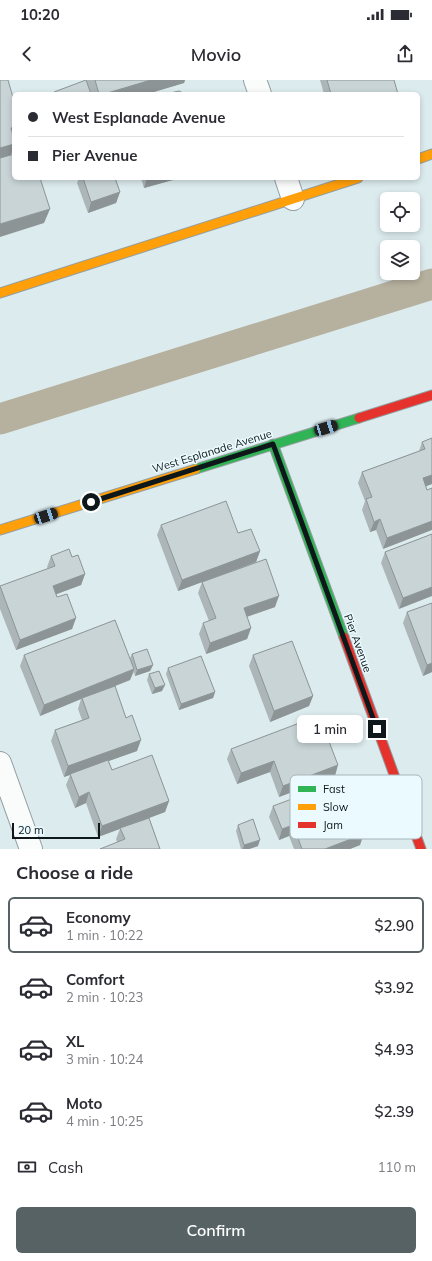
<!DOCTYPE html>
<meta charset="utf-8">
<style>
:root{--surface:#fff;--page:#f7f7f7;--text:#2b2b33;--muted:#7c7c81;--line:#e1e1e2;--accent:#566264}
body{margin:0;font-family:Mulish,sans-serif;background:var(--page);color:var(--text);height:100vh;display:flex;flex-direction:column;font-size:15px;white-space:nowrap}
*{box-sizing:border-box;margin:0}
p{font-size:13px;color:var(--muted)}
.icon{flex:none;width:22px;height:22px;fill:none;stroke:currentColor;stroke-width:2;stroke-linecap:round;stroke-linejoin:round}
.map{position:relative;height:769px;overflow:hidden}
.sheet{display:flex;flex-direction:column;background:var(--surface);flex:1}
.sheet>*{flex:none}
.top-card{position:absolute;left:12px;top:12px;width:408px;height:88px;border-radius:6px;box-shadow:0 2px 6px #0003;display:grid;align-content:center;height:88px;padding:0 16px;background:var(--surface)}
.buttons{position:absolute;left:380px;top:112px;display:grid;gap:8px}
.buttons a{display:grid;place-items:center;width:40px;height:40px;border-radius:6px;background:var(--surface);box-shadow:0 2px 6px #0003;font-size:20px}
.scale{position:absolute;left:12px;bottom:10px;width:88px;box-sizing:border-box;padding-left:4px;border:2px solid #0e181a;border-top:0;font-size:11px;line-height:14px;white-space:nowrap;color:#0e181a;-webkit-text-stroke:3px #eafafe;paint-order:stroke}
.end{position:absolute;width:18px;height:18px;margin:-9px;border:5px solid #0e181a;background:#fff;box-shadow:0 0 0 2px #fff}
.from{border-radius:50%}
.bubble{position:absolute;height:28px;border-radius:6px;background:var(--surface);box-shadow:0 2px 6px #0003;font-size:13px;font-weight:600;line-height:28px;text-align:center}
.car{position:absolute;width:12px;height:24px;margin:-12px -6px;border-radius:5px;box-shadow:0 0 3px 1px #0007;background:linear-gradient(#222 24%,#8ab4d8 0 40%,#222 0 76%,#8ab4d8 0 86%,#222 0)}
.top-card b{display:flex;align-items:center;gap:14px;height:38px;font-size:15px}
.top-card b+b{border-top:1px solid var(--line)}
.top-card i{width:10px;height:10px;background:var(--text)}
ul{padding:0;list-style:none}
li{display:flex;align-items:center;gap:12px;height:56px;margin:0 8px 6px;padding:0 8px;border:2px solid transparent;border-radius:6px}
li div{flex:1}
li b{display:block;font-size:15px}
li em{font-style:normal;font-weight:600}
li.selected{border-color:var(--accent)}
li>.icon{width:36px;height:36px;stroke-width:1.5}
h2{padding:0 16px;font-size:18px;line-height:48px}
.pay{display:flex;align-items:center;gap:10px;height:44px;padding:0 16px;font-size:15px}
.pay p{margin-inline-start:auto}
.primary-button{display:flex;gap:8px;margin-top:auto;padding:8px 16px}
.primary-button a{flex:1;height:46px;border-radius:6px;background:var(--accent);color:#fff;font-size:16px;font-weight:600;line-height:46px;text-align:center}
.status{display:flex;justify-content:space-between;align-items:center;height:28px;padding:0 20px;background:var(--surface);direction:ltr}
.status svg{height:11px;fill:currentColor}
header{display:flex;justify-content:space-between;align-items:center;height:52px;padding:0 16px;background:var(--surface);font-size:18px;font-weight:600}
.map>svg:first-child{display:block}
.lines{fill:none;stroke-linecap:round;stroke-linejoin:round}
.canal{stroke:#b6b19e;stroke-width:31}
.street-casing{stroke:#939ea0;stroke-width:24}
.fast-casing{stroke:#939ea0;stroke-width:11}
.slow-casing{stroke:#939ea0;stroke-width:11}
.jam-casing{stroke:#939ea0;stroke-width:11}
.street{stroke:#fafcfc;stroke-width:22}
.fast{stroke:#30b455;stroke-width:9}
.slow{stroke:#ff9f0a;stroke-width:9}
.jam{stroke:#e5322d;stroke-width:9}
.wall{fill:#acb6b8}
.shaded-wall{fill:#8c9496}
.building{fill:#c8d4d6;stroke:#8c9496}
.route{stroke:#0e181a;stroke-width:5}
.labels{text-anchor:middle;dominant-baseline:central;stroke-width:3;stroke-linejoin:round;paint-order:stroke}
.street-label{font-size:11px;fill:#0e181a;stroke:#eafafe}
.key{fill:#eafafe;stroke:#a8b6ba;stroke-width:1}
.key-label{font-size:11px;fill:#0e181a}
</style>
<div class="status"><b>10:20</b><svg viewBox="0 0 49 12"><path d="M0 12V9h3v3zM5 12V6h3v6zM10 12V3h3v9zM15 12V0h3v12zM26 1h20v11H26zM47 4h2v5h-2z"/></svg></div>
<header><svg class="icon" aria-label="back" viewBox="0 0 24 24"><path d="M15 5l-7 7 7 7"/></svg>Movio<svg class="icon" aria-label="share" viewBox="0 0 24 24"><path d="M12 15V3M7 8l5-5 5 5M5 13v7h14v-7"/></svg></header>
<div class="map">
<svg width="432" height="769" viewBox="0 0 432 769">
<rect width="100%" height="100%" fill="#dcebee"/>
<g class="lines">
<!-- canal -->
<path class="canal" d="M0,339L432,204"/>
<!-- street casing -->
<g class="street-casing">
<g id="street">
<path d="M255,0L260,14"/>
<path d="M286,98L293,119"/>
<path d="M0,683L31,769"/>
</g>
</g>
<!-- fast casing -->
<g class="fast-casing">
<g id="fast">
<path d="M273,364L344,557"/>
<path d="M196,389L359,338"/>
</g>
</g>
<!-- slow casing -->
<g class="slow-casing">
<g id="slow">
<path d="M418,79L432,74"/>
<path d="M0,213L358,98"/>
<path d="M0,450L196,389"/>
</g>
</g>
<!-- jam casing -->
<g class="jam-casing">
<g id="jam">
<path d="M359,338L432,315"/>
<path d="M344,557L421,769"/>
</g>
</g>
<!-- street -->
<use href="#street" class="street"/>
<!-- fast -->
<use href="#fast" class="fast"/>
<!-- slow -->
<use href="#slow" class="slow"/>
<!-- jam -->
<use href="#jam" class="jam"/>
</g>
<!-- wall -->
<g class="wall">
<path d="M86,0H185L184,3L147,14H53L54,12Z"/>
<path d="M320,0H394L398,14H324Z"/>
<path d="M79,98H115L120,112L116,123L88,133L77,103Z"/>
<path d="M141,98H180L144,108Z"/>
<path d="M432,358V404L426,406L383,469L376,450L370,452L362,430L365,421L358,403L362,392L419,371L422,362Z"/>
<path d="M161,445L260,471L256,482L178,511L157,455Z"/>
<path d="M432,454L399,529L381,483L385,472Z"/>
<path d="M51,476L72,477L85,494L81,505L56,514L57,517L76,538L72,549L16,570L0,529V508L48,489L47,487Z"/>
<path d="M202,502L275,527L247,537L251,548L247,559L206,574L199,554L203,543L209,541L198,513Z"/>
<path d="M407,532L432,592L423,596L403,543Z"/>
<path d="M132,574L153,585L150,591L135,596L134,592L130,600L115,606L137,671L108,681L112,690L169,721L165,732L149,738L160,769L117,762L116,759L120,749L98,757L86,723L75,728L66,705L70,695L64,697L51,661L55,650L82,640L78,629L81,619L40,636L20,586L24,575L130,578Z"/>
<path d="M253,575L313,616L309,626L270,642L249,586Z"/>
<path d="M168,588L215,612L213,618L179,630L166,594Z"/>
<path d="M149,594L162,611L152,614L147,600Z"/>
<path d="M318,662L335,696L279,717L270,692L237,704L227,679L231,669Z"/>
<path d="M311,721L360,765L350,769H294L289,756L279,760L269,737L273,726Z"/>
<path d="M238,745L258,766L249,769H241L236,751Z"/>
</g>
<!-- shaded-wall -->
<g class="shaded-wall">
<path d="M151,0H185L184,3L147,14H104Z"/>
<path d="M14,47V60L11,48Z"/>
<path d="M14,64V67L10,78L0,81V68Z"/>
<path d="M147,98H180L144,108Z"/>
<path d="M120,112L116,123L88,133L91,122Z"/>
<path d="M50,129L44,143L0,157V144Z"/>
<path d="M432,395V404L419,409L423,398Z"/>
<path d="M380,439L376,450L370,452L374,442Z"/>
<path d="M432,441V450L383,469L387,458Z"/>
<path d="M260,471L256,482L178,511L182,500Z"/>
<path d="M85,494L81,505L49,517L53,506Z"/>
<path d="M432,507V516L399,529L403,518Z"/>
<path d="M279,516L275,527L240,539L244,528Z"/>
<path d="M76,538L72,549L16,570L20,560Z"/>
<path d="M251,548L247,559L206,574L210,563Z"/>
<path d="M432,583V592L423,596L427,585Z"/>
<path d="M153,585L150,591L135,596L137,590Z"/>
<path d="M134,589L130,600L82,619V618L81,619L40,636L44,625Z"/>
<path d="M165,605L162,611L152,614L155,608Z"/>
<path d="M215,612L213,618L179,630L181,624Z"/>
<path d="M313,616L309,626L270,642L274,631Z"/>
<path d="M141,660L137,671L64,697L68,686Z"/>
<path d="M274,681L270,692L237,704L241,693Z"/>
<path d="M338,685L335,696L279,717L283,706Z"/>
<path d="M89,712L86,723L75,728L79,717Z"/>
<path d="M169,721L165,732L98,757L102,746Z"/>
<path d="M293,745L289,756L279,760L282,749Z"/>
<path d="M364,754L360,765L350,769H325Z"/>
<path d="M260,760L258,766L249,769H243L244,765Z"/>
</g>
<!-- building -->
<g class="building">
<path d="M0,0H8L14,21V47L11,48L14,59V64L0,68Z"/>
<path d="M86,0L91,14H55L54,12Z"/>
<path d="M95,0H151L104,14H99Z"/>
<path d="M327,0H394L398,14H331Z"/>
<path d="M179,11L185,14H166Z"/>
<path d="M14,74V98H40L50,129L0,144V78Z"/>
<path d="M83,98H115L120,112L91,122Z"/>
<path d="M432,358V395L423,398L427,410L432,408V441L387,458L380,439L374,442L366,419L372,417L362,392L425,369L422,362Z"/>
<path d="M226,421L238,453L251,449L260,471L182,500L161,445Z"/>
<path d="M432,454V507L403,518L385,472Z"/>
<path d="M69,469L72,477L78,475L85,494L53,506L57,517L67,514L76,538L20,560L0,506L55,486L51,476Z"/>
<path d="M266,479L279,516L244,528L251,548L210,563L203,543L216,538L202,502Z"/>
<path d="M432,523V583L427,585L407,532Z"/>
<path d="M115,540L134,589L44,625L24,575Z"/>
<path d="M292,561L313,616L274,631L253,575Z"/>
<path d="M147,569L153,585L137,590L132,574Z"/>
<path d="M201,576L215,612L181,624L168,588Z"/>
<path d="M159,591L165,605L155,608L149,594Z"/>
<path d="M115,606L126,638L132,635L141,660L68,686L55,650L89,638L82,618Z"/>
<path d="M310,639L318,662L328,659L338,685L283,706L274,681L241,693L231,669Z"/>
<path d="M152,675L169,721L102,746L89,712L79,717L70,694L108,680L112,690Z"/>
<path d="M347,707L364,754L325,769H302L293,745L282,749L273,726L308,713L311,721Z"/>
<path d="M149,738L160,769H100L125,759L120,748Z"/>
<path d="M253,739L260,760L244,765L238,745Z"/>
</g>
<g class="lines">
<!-- route -->
<path class="route" d="M91,422L273,364L377,649"/>
</g>
<g class="labels">
<!-- street labels -->
<g class="street-label">
<text transform="translate(212 371) rotate(-17)">West Esplanade Avenue</text>
<text transform="translate(358 563) rotate(70)">Pier Avenue</text>
</g>
</g>
<!-- legend -->
<rect x="290" y="695" width="132" height="64" rx="6" class="key"/>
<rect x="298" y="706" width="18" height="6" fill="#30b455"/>
<rect x="298" y="724" width="18" height="6" fill="#ff9f0a"/>
<rect x="298" y="742" width="18" height="6" fill="#e5322d"/>
<g class="key-label">
<text x="323" y="713">Fast</text>
<text x="323" y="731">Slow</text>
<text x="323" y="749">Jam</text>
</g>
</svg>
<div class="buttons">
<a><svg class="icon" aria-label="locate" viewBox="0 0 24 24"><circle cx="12" cy="12" r="6"/><path d="M12 2v4M12 18v4M2 12h4M18 12h4"/></svg></a>
<a><svg class="icon" aria-label="layers" viewBox="0 0 24 24"><path d="M12 4l9 5-9 5-9-5zM3 14l9 5 9-5"/></svg></a>
</div>
<div class="scale">20 m</div>
<i class="end from" style="left:91px;top:422px"></i>
<i class="end" style="left:377px;top:649px"></i>
<div class="bubble" style="left:297px;top:635px;width:66px">1 min</div>
<i class="car" style="left:326px;top:348px;rotate:73deg"></i>
<i class="car" style="left:46px;top:436px;rotate:72deg"></i>
<div class="top-card">
<b><i class="from"></i>West Esplanade Avenue</b>
<b><i></i>Pier Avenue</b>
</div>
</div>
<section class="sheet">
<h2>Choose a ride</h2>
<ul>
<li class="selected"><svg class="icon" aria-label="car" viewBox="0 0 24 24"><path d="M5 17H2v-5l4-1 3-4h7l3 4 3 1v5h-3M9 17h6M6 11h13"/><circle cx="7" cy="17" r="2"/><circle cx="17" cy="17" r="2"/></svg><div><b>Economy</b><p>1 min · 10:22</p></div><em>$2.90</em></li>
<li><svg class="icon" aria-label="car" viewBox="0 0 24 24"><path d="M5 17H2v-5l4-1 3-4h7l3 4 3 1v5h-3M9 17h6M6 11h13"/><circle cx="7" cy="17" r="2"/><circle cx="17" cy="17" r="2"/></svg><div><b>Comfort</b><p>2 min · 10:23</p></div><em>$3.92</em></li>
<li><svg class="icon" aria-label="car" viewBox="0 0 24 24"><path d="M5 17H2v-5l4-1 3-4h7l3 4 3 1v5h-3M9 17h6M6 11h13"/><circle cx="7" cy="17" r="2"/><circle cx="17" cy="17" r="2"/></svg><div><b>XL</b><p>3 min · 10:24</p></div><em>$4.93</em></li>
<li><svg class="icon" aria-label="car" viewBox="0 0 24 24"><path d="M5 17H2v-5l4-1 3-4h7l3 4 3 1v5h-3M9 17h6M6 11h13"/><circle cx="7" cy="17" r="2"/><circle cx="17" cy="17" r="2"/></svg><div><b>Moto</b><p>4 min · 10:25</p></div><em>$2.39</em></li>
</ul>
<div class="pay"><svg class="icon" aria-label="cash" viewBox="0 0 24 24"><path d="M3 7h18v10H3z"/><circle cx="12" cy="12" r="2"/></svg>Cash<p>110 m</p></div>
<div class="primary-button"><a>Confirm</a></div>
</section>
